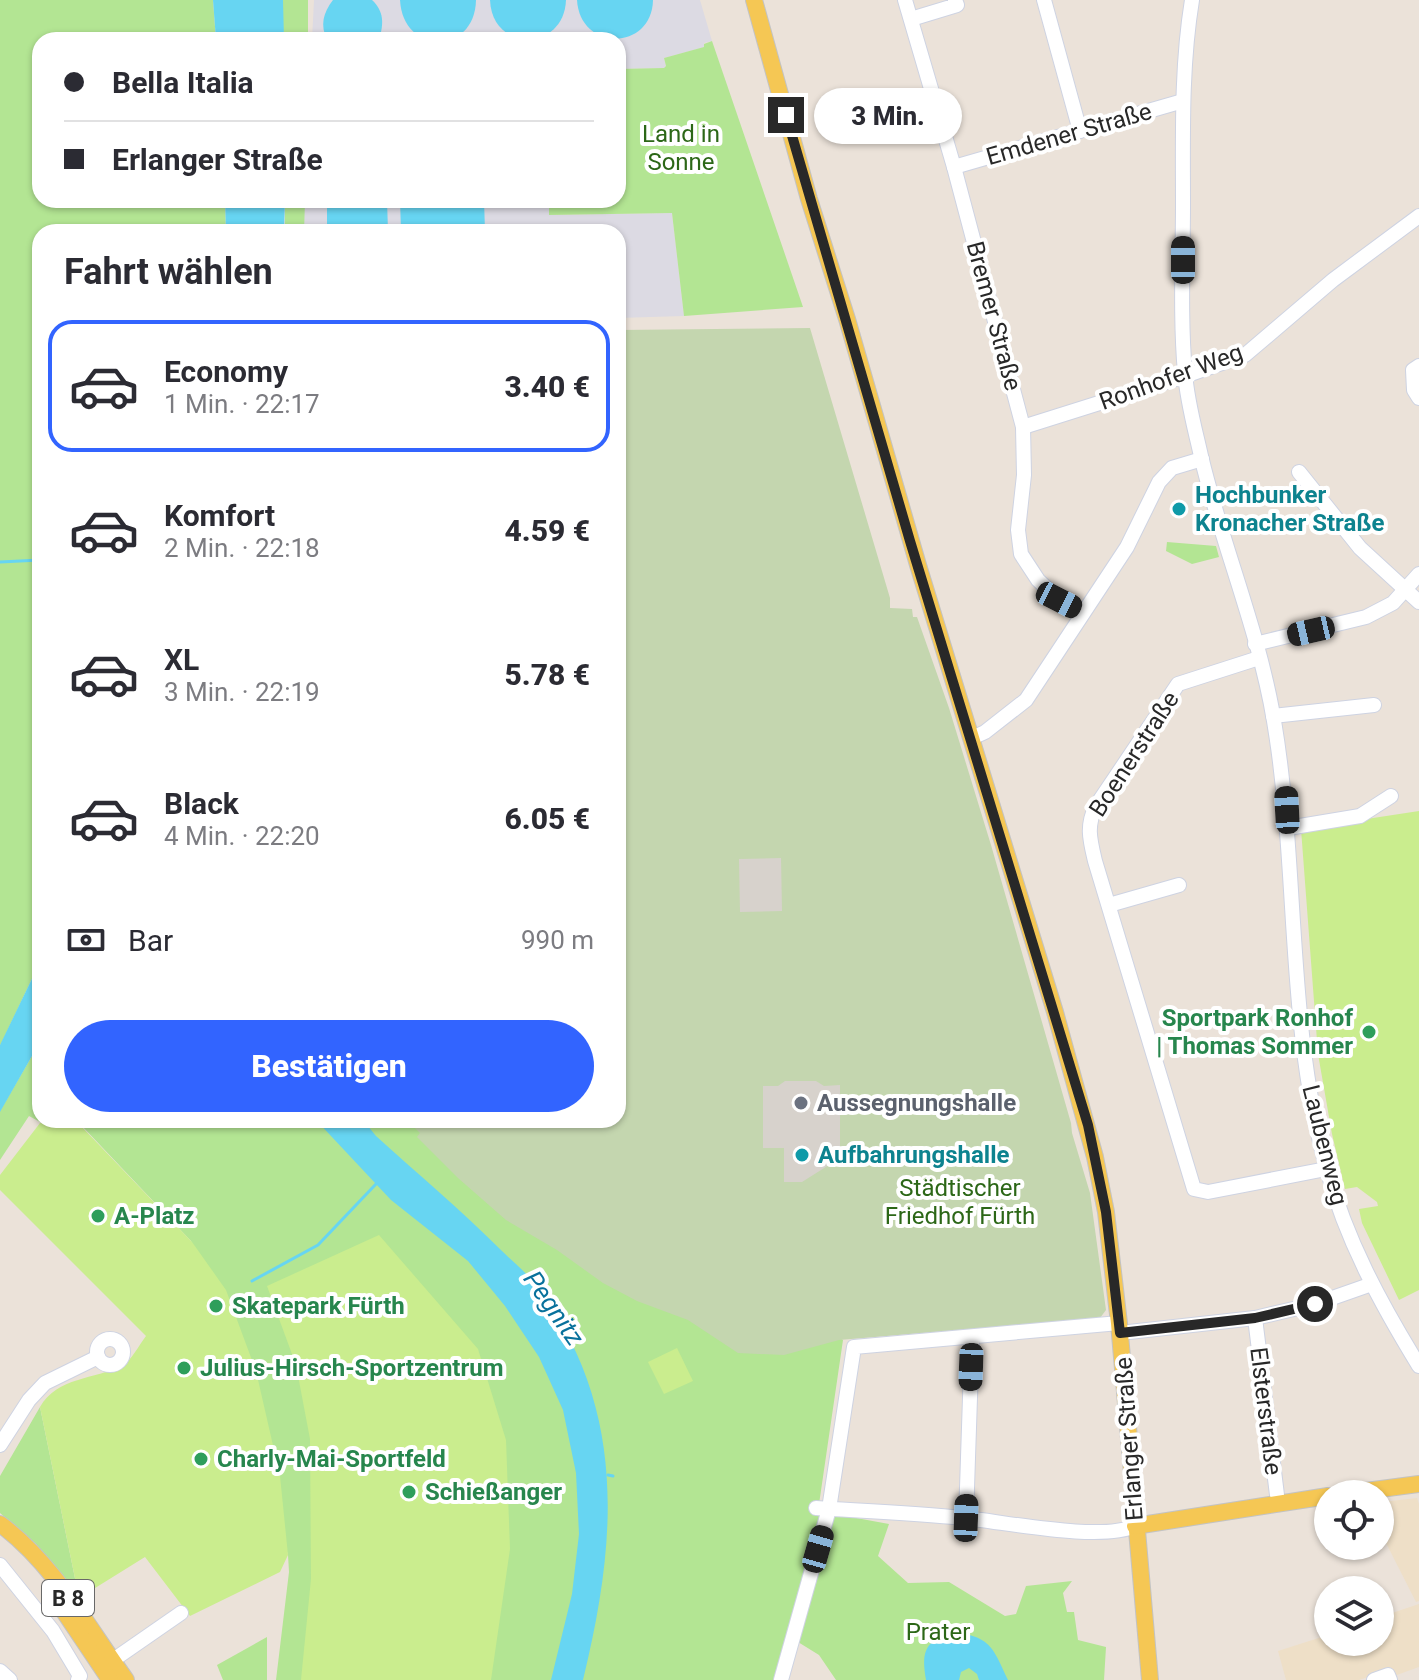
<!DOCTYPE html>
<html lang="de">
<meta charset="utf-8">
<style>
:root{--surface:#fff;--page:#f2f2f3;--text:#2b2b33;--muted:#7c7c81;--line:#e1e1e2;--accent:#3264ff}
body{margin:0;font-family:Roboto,sans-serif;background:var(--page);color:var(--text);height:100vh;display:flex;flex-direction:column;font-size:30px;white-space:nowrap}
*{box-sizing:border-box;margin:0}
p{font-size:26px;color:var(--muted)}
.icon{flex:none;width:44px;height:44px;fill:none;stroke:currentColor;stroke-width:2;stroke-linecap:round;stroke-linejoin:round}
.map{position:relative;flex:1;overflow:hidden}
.side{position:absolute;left:32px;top:224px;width:594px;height:904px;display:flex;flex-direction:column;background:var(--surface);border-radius:24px;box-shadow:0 2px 6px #0004}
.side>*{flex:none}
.banner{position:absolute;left:32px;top:32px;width:594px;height:176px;border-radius:24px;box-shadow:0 2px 6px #0004;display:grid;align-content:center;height:176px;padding:0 32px;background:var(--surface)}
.controls{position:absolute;left:1314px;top:1480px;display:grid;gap:16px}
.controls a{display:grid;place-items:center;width:80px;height:80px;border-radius:50%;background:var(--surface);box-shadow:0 2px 6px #0004;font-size:40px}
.end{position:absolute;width:36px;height:36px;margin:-18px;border:10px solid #282828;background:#fff;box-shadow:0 0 0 4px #fff}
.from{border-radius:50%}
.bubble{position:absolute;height:56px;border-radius:28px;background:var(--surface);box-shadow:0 2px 6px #0004;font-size:26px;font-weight:800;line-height:56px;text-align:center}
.car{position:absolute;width:24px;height:48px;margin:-24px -12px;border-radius:10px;box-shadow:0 0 6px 2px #0007;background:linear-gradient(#222 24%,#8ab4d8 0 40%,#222 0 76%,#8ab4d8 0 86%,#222 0)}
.banner b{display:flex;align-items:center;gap:28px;height:76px;font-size:30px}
.banner b+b{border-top:2px solid var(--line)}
.banner i{width:20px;height:20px;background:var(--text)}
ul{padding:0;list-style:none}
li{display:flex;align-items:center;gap:24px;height:132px;margin:0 16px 12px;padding:0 16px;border:4px solid transparent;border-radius:24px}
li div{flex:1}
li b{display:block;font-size:30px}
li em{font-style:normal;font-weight:800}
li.current{border-color:var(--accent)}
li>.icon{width:72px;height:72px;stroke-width:1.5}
h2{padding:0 32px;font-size:36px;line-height:96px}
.pay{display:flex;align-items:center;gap:20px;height:88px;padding:0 32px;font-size:30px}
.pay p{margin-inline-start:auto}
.cta{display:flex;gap:16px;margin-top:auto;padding:16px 32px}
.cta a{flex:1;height:92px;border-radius:48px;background:var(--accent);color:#fff;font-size:32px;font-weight:800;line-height:92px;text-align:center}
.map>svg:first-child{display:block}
.industrial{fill:#dcdae3}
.education{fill:#eedfc7}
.green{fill:#b3e593}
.cemetery{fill:#c4d6af;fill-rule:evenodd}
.pitch{fill:#caed8e}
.plaza{fill:#d7d2cc}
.water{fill:#67d5f2}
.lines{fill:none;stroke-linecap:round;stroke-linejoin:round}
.stream{stroke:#67d5f2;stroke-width:3}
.minor-casing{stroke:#ced3e2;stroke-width:16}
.major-casing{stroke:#c3c3c3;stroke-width:18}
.minor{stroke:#fff;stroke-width:14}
.major{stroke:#f5c754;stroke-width:16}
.route{stroke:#282828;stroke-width:10}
.culture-dot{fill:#0f9aa8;stroke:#fff;stroke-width:3}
.leisure-dot{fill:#2e9e5b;stroke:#fff;stroke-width:3}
.worship-dot{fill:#6b7280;stroke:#fff;stroke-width:3}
.labels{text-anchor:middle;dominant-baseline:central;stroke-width:8;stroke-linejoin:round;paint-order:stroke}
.shield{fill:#fff;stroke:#686868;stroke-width:2}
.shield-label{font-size:22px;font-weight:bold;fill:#282828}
.park-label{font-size:24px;fill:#2c6717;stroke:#fff}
.street-label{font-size:24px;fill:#282828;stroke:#fff}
.culture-label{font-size:24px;font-weight:bold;fill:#0d838f;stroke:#fff;text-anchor:start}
.leisure-label{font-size:24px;font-weight:bold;fill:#27864d;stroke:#fff;text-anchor:start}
.worship-label{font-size:24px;font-weight:bold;fill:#5b616d;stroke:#fff;text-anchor:start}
.water-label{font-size:26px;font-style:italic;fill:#08719c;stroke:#fff}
</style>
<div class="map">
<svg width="1419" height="1680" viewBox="0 0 1419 1680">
<rect width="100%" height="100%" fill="#ebe2d9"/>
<!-- industrial -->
<g class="industrial">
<path d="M314,0H700L712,41L704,43L705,47L664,58L666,66L664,68L618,69V40H312Z"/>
<path d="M304,200H549V215L672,213L684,316L618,318V232H302Z"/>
</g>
<!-- education -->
<g class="education">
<path d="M1417,1498L1419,1504V1601L1416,1602L1384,1539L1382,1502Z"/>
<path d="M1419,1604V1667L1394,1676L1391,1669L1359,1680H1286L1278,1651L1328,1635V1642H1380V1617Z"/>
</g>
<!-- green -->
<g class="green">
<path d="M0,0H213L216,40H40V200H225L226,232H40V962L0,1046Z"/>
<rect x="283" y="0" width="25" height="40"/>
<path d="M712,41L803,307L684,316L672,213L549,215V200H618V69L664,68L666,66L664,58L704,47V44Z"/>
<path d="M285,200H305L304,232H285Z"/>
<path d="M1167,542L1216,546L1219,557L1192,564L1166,551Z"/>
<path d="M40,1042V1120H514L498,1140L511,1143L843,1340L818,1511L889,1524L878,1556L908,1583L949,1582L1005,1616L1016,1614L1026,1586L1072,1581L1063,1593L1067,1612H1074L1078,1640L1106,1647L1104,1680H836L819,1655L798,1642L785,1680H276L289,1572L288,1555L191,1241L82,1126L40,1122L29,1116L0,1160V1111Z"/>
<path d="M40,1407L79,1598L36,1544L0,1513V1476Z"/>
<path d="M267,1637V1680H223L217,1665Z"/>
</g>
<!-- cemetery -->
<path class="cemetery" d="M810,328L890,598V608L912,609L913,617H917L949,708L991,845L1071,1123L1072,1133L1090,1193L1106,1310L1100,1318L839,1340L784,1355L738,1353L688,1320L637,1301L603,1283L557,1250L506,1220L458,1178L417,1137L420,1133L407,1120H618V330ZM763,1086H840V1158L784,1148H763Z"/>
<!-- pitch -->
<g class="pitch">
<path d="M1419,811V1290L1399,1300L1362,1223L1359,1209L1378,1206L1377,1202L1357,1187L1345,1189L1332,1134L1318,1054L1301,829Z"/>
<path d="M40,1123L81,1126L192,1242L226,1290L256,1371L280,1476L288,1555L280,1572L190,1616L145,1557L79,1598L40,1407C57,1377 95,1379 122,1366C131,1361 139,1345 146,1336L0,1190V1175Z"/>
<path d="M379,1235L478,1349L506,1440L510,1549L491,1680H301L311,1579L310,1439L296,1365L267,1286Z"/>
<path d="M677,1348L693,1381L664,1394L648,1362Z"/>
</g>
<!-- plaza -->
<g class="plaza">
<path d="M781,858L782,911L740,912L739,859Z"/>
<path d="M785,1081H816L824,1086L840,1085V1158L802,1182H784V1148H763V1086H778Z"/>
</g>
<!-- water -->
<g class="water">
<path d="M213,0H283L284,40H216Z"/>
<path d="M333,0H372C384,11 384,24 379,39L327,40C320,25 323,13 333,0Z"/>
<path d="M400,0H476C475,55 403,56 400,0Z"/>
<path d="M490,0H566C564,52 492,53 490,0Z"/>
<path d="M577,0H653C652,51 580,52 577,0Z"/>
<path d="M225,200H285L284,232H226Z"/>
<path d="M327,200H387L388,232H327Z"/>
<path d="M400,200H484L485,232H401Z"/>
<path d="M40,962V1042L0,1112V1045Z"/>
<path d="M316,1120H363L376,1136C418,1174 462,1211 502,1251C513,1262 527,1273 536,1285C628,1408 617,1540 583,1680H551L572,1594L579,1534L576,1473L563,1410L539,1357L505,1306L468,1261L391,1200Z"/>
<path d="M948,1631C990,1637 991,1643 1008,1680H979L977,1674L969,1668L961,1672L959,1680H926C922,1653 923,1645 948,1631Z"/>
</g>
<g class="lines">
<!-- stream -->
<g class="stream">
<path d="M0,562L40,560"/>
<path d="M252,1281L318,1245L376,1184"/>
<path d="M608,1475L613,1476"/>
</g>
<!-- minor casing -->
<g class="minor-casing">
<g id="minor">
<path d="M905,0L954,167L1023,427L1024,475L1018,530L1021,554L1038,580L1059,600L1083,612"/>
<path d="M1044,0L1080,131"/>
<path d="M1192,0C1181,67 1183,136 1183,204C1183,260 1180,317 1185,373C1187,401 1195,429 1201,456C1222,545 1259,631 1274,721C1299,869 1286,1024 1327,1169C1346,1240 1381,1304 1419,1366"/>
<path d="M911,19L957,5L955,0"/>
<path d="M954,167L1183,101"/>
<path d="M1419,366L1413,370L1414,390L1419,398"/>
<path d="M1023,427L1185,376L1245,355L1333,280L1419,216"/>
<path d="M1299,472L1360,548L1419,602"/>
<path d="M1255,644L1366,617L1393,603L1419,574"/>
<path d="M1259,658L1178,684L1096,806C1086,826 1090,840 1095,861L1194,1189L1208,1192L1326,1169"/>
<path d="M1273,716L1374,705"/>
<path d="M972,738L985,732L1026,700L1127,547L1159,482L1172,468L1202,459"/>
<path d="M1288,828L1360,816L1391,796"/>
<path d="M1109,905L1179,885"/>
<path d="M1255,1318L1278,1503"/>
<path d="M1120,1333L1255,1318L1315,1304L1372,1284"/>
<circle cx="110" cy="1352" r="13"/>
<path d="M0,1445L29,1400L45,1383L98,1357"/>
<path d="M816,1508C865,1511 915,1513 964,1518C1006,1522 1100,1542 1135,1526"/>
<path d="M966,1518L972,1337"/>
<path d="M0,1565L53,1631L80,1676L78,1680"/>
<path d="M106,1665L181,1613"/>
<path d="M0,1671L10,1680"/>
<path d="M781,1680L829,1509L854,1347L1119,1323"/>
<path d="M1374,1680L1388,1675L1390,1680"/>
</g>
</g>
<!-- major casing -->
<g class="major-casing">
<g id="major">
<path d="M754,0L809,199L847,319L918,565L1055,1012L1095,1157L1106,1212L1119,1323L1150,1680"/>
<path d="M1343,1494L1419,1484"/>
<path d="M0,1524C53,1563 88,1627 126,1680"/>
<path d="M1135,1526L1328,1496"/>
<path d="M59,1604L110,1680"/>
</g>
</g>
<!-- minor -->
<use href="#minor" class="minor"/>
<!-- major -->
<use href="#major" class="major"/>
</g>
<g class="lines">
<!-- route -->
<path class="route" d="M786,115L910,541L1088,1125L1106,1212L1120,1333L1255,1318L1315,1304"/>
</g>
<!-- markers -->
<g class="culture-dot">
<circle cx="1179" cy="509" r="8"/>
<circle cx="802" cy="1155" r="8"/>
</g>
<g class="leisure-dot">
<circle cx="1369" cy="1032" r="8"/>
<circle cx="98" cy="1216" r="8"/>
<circle cx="216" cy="1306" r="8"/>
<circle cx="184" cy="1368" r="8"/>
<circle cx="201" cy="1459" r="8"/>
<circle cx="409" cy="1492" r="8"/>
</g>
<circle class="worship-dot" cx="801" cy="1103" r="8"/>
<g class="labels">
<!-- shield labels -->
<rect class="shield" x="42" y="1580" width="52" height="36" rx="6"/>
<g class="shield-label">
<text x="68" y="1598">B 8</text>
</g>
<!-- park labels -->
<g class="park-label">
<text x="681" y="134">Land in<tspan x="681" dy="28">Sonne</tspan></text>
<text x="960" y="1188">Städtischer<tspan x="960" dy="28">Friedhof Fürth</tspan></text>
<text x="938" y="1632">Prater</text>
</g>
<!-- street labels -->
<g class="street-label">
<text transform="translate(1069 134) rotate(-16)">Emdener Straße</text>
<text transform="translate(994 316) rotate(75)">Bremer Straße</text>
<text transform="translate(1171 377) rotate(-20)">Ronhofer Weg</text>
<text transform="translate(1134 754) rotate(-57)">Boenerstraße</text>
<text transform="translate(1325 1145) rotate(76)">Laubenweg</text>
<text transform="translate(1266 1411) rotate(83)">Elsterstraße</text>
<text transform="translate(1129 1439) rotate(-94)">Erlanger Straße</text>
</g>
<!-- culture labels -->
<g class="culture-label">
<text x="1195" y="495">Hochbunker<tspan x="1195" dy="28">Kronacher Straße</tspan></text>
<text x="818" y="1155">Aufbahrungshalle</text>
</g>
<!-- leisure labels -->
<g class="leisure-label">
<text x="1353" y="1018" text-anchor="end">Sportpark Ronhof<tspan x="1353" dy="28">| Thomas Sommer</tspan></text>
<text x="114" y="1216">A-Platz</text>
<text x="232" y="1306">Skatepark Fürth</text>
<text x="200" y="1368">Julius-Hirsch-Sportzentrum</text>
<text x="217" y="1459">Charly-Mai-Sportfeld</text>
<text x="425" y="1492">Schießanger</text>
</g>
<!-- worship labels -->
<g class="worship-label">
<text x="817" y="1103">Aussegnungshalle</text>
</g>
<!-- water labels -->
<g class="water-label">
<text transform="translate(554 1308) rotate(55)">Pegnitz</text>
</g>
</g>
</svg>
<div class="controls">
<a><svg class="icon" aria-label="locate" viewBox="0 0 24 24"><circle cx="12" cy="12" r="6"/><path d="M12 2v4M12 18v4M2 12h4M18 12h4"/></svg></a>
<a><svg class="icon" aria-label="layers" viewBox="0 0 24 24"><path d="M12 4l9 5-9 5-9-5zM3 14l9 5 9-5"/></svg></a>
</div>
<i class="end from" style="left:1315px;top:1304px"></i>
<i class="end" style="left:786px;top:115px"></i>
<div class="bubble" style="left:814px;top:88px;width:148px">3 Min.</div>
<i class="car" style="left:1183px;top:260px;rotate:0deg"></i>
<i class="car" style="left:1059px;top:600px;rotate:117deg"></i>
<i class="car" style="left:1311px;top:631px;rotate:257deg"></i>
<i class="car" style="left:1287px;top:810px;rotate:357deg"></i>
<i class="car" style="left:971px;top:1367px;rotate:182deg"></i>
<i class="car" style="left:966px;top:1518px;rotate:2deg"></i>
<i class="car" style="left:818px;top:1549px;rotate:16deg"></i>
<div class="banner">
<b><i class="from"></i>Bella Italia</b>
<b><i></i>Erlanger Straße</b>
</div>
<section class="side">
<h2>Fahrt wählen</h2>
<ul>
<li class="current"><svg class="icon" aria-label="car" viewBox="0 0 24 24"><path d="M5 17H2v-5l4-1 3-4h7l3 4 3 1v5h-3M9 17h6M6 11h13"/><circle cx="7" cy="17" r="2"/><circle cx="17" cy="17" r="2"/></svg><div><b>Economy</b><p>1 Min. · 22:17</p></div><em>3.40 €</em></li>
<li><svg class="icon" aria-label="car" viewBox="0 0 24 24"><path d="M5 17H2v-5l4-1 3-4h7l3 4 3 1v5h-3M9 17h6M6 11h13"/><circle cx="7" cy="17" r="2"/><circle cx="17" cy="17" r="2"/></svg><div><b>Komfort</b><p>2 Min. · 22:18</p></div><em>4.59 €</em></li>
<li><svg class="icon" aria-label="car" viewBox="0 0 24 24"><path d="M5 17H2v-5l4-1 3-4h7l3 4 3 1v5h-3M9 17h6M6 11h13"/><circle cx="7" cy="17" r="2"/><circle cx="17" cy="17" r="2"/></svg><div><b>XL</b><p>3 Min. · 22:19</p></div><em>5.78 €</em></li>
<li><svg class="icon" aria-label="car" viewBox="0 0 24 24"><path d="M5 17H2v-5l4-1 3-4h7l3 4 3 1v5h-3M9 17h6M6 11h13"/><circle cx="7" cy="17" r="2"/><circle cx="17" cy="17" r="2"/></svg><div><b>Black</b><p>4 Min. · 22:20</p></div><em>6.05 €</em></li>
</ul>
<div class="pay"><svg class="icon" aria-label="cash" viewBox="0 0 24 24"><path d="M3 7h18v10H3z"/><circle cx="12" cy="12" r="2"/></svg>Bar<p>990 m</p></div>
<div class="cta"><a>Bestätigen</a></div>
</section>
</div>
